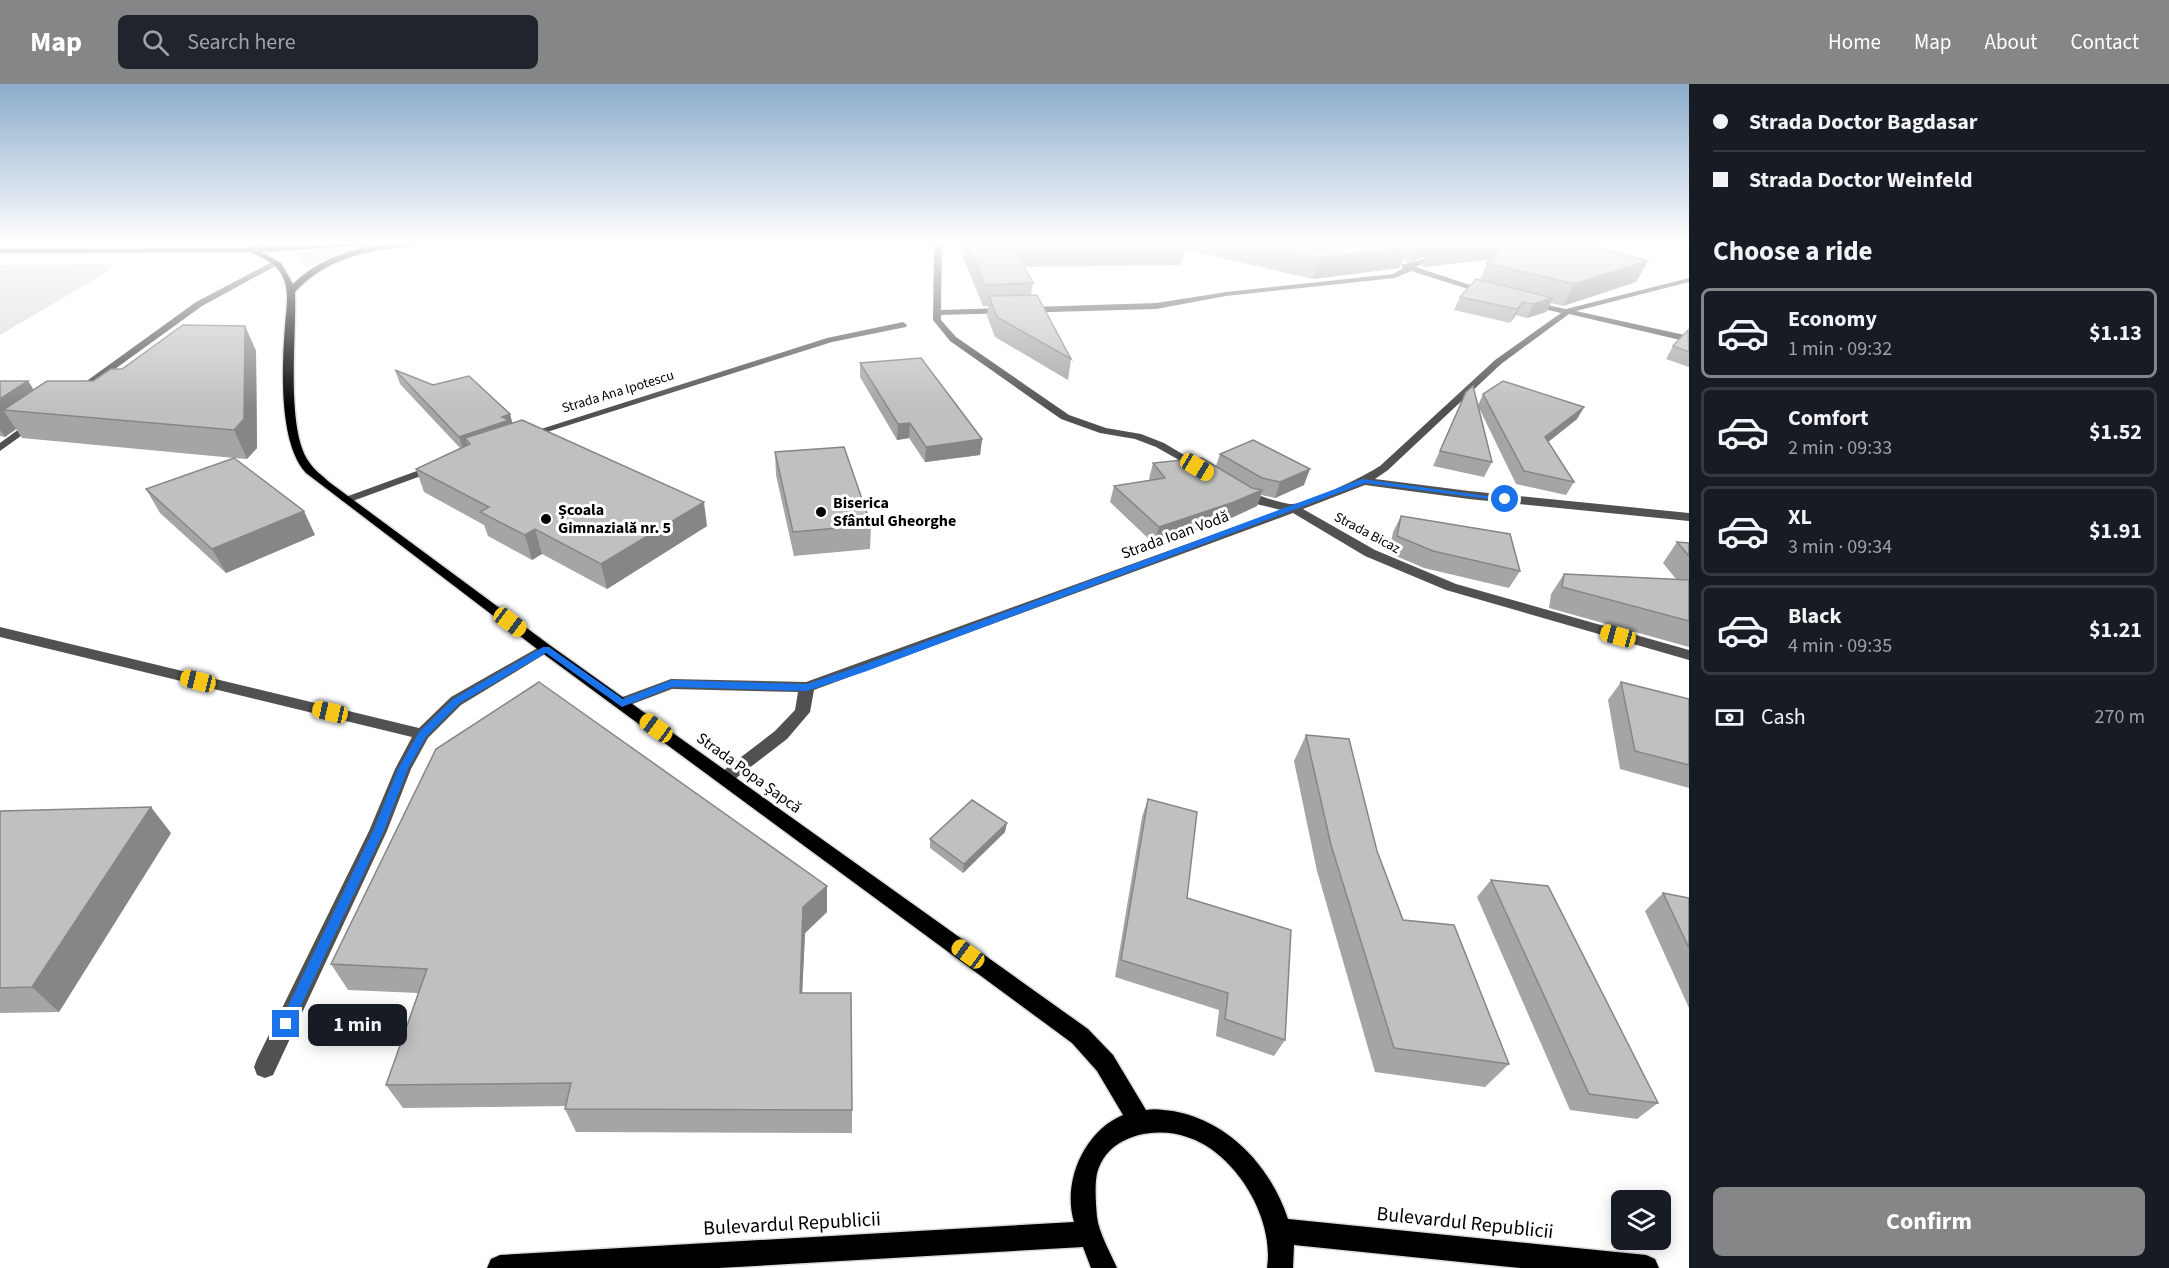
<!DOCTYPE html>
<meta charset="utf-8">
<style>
:root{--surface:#171b24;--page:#20242c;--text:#f1f3f6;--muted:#9ea1a6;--line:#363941;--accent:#858687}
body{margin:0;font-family:"Source Sans 3",sans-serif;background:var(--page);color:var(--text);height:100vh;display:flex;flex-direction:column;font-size:22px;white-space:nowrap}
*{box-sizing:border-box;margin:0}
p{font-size:20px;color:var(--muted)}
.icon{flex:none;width:33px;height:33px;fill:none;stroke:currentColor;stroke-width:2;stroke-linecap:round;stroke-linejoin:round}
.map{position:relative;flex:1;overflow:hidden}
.side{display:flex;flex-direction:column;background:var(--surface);width:480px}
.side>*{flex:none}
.guide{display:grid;align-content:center;height:132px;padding:0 24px;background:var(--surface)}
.tools{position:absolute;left:1611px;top:1106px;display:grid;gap:12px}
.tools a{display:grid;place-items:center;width:60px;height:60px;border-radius:9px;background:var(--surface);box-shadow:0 3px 15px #0003;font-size:30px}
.end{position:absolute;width:27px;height:27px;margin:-14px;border:8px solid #1a73e8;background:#fff;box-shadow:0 0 0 3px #fff}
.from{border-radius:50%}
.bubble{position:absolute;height:42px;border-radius:9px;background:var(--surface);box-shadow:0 3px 15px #0003;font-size:20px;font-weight:700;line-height:42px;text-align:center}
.car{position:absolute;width:18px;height:36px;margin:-18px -9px;border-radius:8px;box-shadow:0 0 4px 2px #0007;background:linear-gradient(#f5c518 24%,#345 0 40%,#f5c518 0 76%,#345 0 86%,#f5c518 0)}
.guide b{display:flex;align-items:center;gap:21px;height:57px;font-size:22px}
.guide b+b{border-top:2px solid var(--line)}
.guide i{width:15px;height:15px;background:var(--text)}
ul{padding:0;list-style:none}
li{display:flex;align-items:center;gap:18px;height:90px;margin:0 12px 9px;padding:0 12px;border:3px solid var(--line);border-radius:9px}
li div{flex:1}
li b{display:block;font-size:22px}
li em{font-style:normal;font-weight:700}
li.active{border-color:var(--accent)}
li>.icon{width:54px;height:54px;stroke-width:1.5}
h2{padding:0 24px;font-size:27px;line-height:72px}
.pay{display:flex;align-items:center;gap:15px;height:66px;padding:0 24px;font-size:22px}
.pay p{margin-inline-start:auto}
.action{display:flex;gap:12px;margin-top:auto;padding:12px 24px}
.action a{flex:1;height:69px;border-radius:9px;background:var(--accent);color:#fff;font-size:24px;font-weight:700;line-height:69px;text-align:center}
header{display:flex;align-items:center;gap:36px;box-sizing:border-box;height:84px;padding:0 30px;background:var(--accent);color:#fff}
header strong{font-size:28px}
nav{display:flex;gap:33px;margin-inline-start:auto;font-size:21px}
.search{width:420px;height:54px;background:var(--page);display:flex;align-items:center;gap:15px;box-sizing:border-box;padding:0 21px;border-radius:9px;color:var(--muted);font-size:22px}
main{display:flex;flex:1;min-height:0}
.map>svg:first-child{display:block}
.green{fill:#d8d8d8}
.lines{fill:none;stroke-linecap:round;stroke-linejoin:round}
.major-casing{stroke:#dbdbdb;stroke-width:3}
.minor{fill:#515151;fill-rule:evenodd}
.major{fill:#000;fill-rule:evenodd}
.wall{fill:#a5a5a5}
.shaded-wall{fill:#868686}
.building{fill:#c0c0c0;stroke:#868686;stroke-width:1.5}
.route{fill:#1a73e8}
.poi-dot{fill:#000;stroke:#fff;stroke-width:2}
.labels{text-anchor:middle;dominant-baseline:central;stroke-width:6;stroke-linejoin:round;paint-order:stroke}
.far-street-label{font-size:14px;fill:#000;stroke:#fff}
.poi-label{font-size:16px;font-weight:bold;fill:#000;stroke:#fff;text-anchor:start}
.street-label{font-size:16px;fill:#000;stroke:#fff}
.near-street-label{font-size:20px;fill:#000;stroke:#fff}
</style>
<header>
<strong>Map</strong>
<div class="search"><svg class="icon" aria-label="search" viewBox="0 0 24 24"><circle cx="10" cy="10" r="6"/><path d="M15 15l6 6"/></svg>Search here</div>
<nav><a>Home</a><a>Map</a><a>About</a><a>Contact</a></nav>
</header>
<main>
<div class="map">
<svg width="1689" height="1184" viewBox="0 0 1689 1184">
<rect width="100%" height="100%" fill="#fff"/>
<!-- green -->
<g class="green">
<path d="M349,162L362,163L305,184L294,170L317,164Z"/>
<path d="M112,180L110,186L0,251V181Z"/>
</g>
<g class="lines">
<!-- major casing -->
<g class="major-casing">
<path id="major" d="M339,159H375L371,161L261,168L281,179L293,200C323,170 375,156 417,159C407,165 391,164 379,166C346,172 318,183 295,208C297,249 285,345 309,378C314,386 322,391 329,398L551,562L1088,945L1113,971L1146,1026C1156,1024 1163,1026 1173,1027C1229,1037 1271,1083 1288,1135L1646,1171L1655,1175L1659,1184H1520L1294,1161L1293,1184H1267C1275,1134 1235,1068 1187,1053C1152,1041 1101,1053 1096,1096C1095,1107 1096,1122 1097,1133C1099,1149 1110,1168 1117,1184H1091L1083,1163L719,1184H487L491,1175L500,1171L1074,1138C1062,1098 1084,1047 1123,1031L1097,987L1072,959L541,568L306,389C278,359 282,281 285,242C286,224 291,204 280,188C274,178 261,173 250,168L0,169V165L251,164Z"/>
</g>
<!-- minor -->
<g class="minor">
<path d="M256,159H264L254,168H248V164Z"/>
<path d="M934,159H942L941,226L1156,219L1226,208L1393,190L1403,184L1401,180C1425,180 1446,157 1472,159L1436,173L1416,183L1491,208L1484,210L1411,187L1395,194L1226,212L1156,225L941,231V236L956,253L1069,331L1106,344L1141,350L1164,359L1206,384L1208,386L1202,389L1156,363L1135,355L1100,349L1061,335L950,257L933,236Z"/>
<path d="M274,177L281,179L202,222L79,311L70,309L196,218Z"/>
<path d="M1689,194V198L1576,227L1689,252V258L1569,230L1501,280L1388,386L1375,395L1469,407L1689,429V437L1469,415L1365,401L1303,425L1375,466L1456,500L1689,566V576L1446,506L1365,472L1293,429L814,606L810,628L787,655L731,698H719L717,694L719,690L775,647L795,626L798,608L672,605L622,624L614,619L617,615L671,595L806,598L1281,426L1248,418L1236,411V407C1245,405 1277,419 1290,420C1305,422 1366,391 1380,382L1495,276L1561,229L1527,221V217L1566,225Z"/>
<path d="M903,238L907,241L906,243L832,258L528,354L519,352L827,254Z"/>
<path d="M30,337L39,339L0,367V359Z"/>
<path d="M436,380L442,383L440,385L350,418L346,419L340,415Z"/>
<path d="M0,543L419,644L451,613L541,562H551L553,565L461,621L428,654L411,685L387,747L273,991L265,994L257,991L254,983L257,975L369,747L395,685L412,653L0,553Z"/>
</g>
<!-- major -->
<use href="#major" class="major"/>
</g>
<!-- wall -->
<g class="wall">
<path d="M957,159H1582L1636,198L1563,222L1551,219L1546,228L1527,234L1516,231L1510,239L1454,226L1460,213L1480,196L1487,179L1491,175L1422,183L1426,171L1410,179L1402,176L1399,184L1313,195L1186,166L1180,181L1024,183L1033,199L1031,211L1071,275L1068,296L995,253L987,232L988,222H983Z"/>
<path d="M245,242L256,267L257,364L247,375L234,374L315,451L226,489L160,429L146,405L234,374L22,354L16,345L5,353L0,352V297H28L34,306L93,297L122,285Z"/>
<path d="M1689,246V283L1666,275L1673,262Z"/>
<path d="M860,279L982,355L980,371L925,378L909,354L897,356L860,293Z"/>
<path d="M395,286L510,330L512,339L707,442L607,505L542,470L532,476L488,452L484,441L424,408L416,385L460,364L400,300Z"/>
<path d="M1466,308L1478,321L1483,310L1584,323L1577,335L1548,358L1574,398L1566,411L1516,400L1479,324L1492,378L1484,393L1433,382Z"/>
<path d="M775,368L871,441L870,465L794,472L776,391Z"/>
<path d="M1220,370L1304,401L1275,414L1261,411L1257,422L1229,435L1154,460L1110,418L1114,402L1150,396L1149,395L1153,379L1216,382Z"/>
<path d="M1401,432L1520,487L1509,504L1424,484L1389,469L1393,448Z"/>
<path d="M1677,458L1689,459V563L1549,524L1551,510L1564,490L1676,495L1663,479Z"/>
<path d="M1621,598L1689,615V704L1620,685L1608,616Z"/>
<path d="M1306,651L1377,767L1403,836L1509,980L1485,1003L1375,988L1317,787L1294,677Z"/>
<path d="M1148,715L1187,814L1285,956L1274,972L1216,952L1219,926L1115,893L1142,733Z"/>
<path d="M0,729L171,749L59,928L0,929Z"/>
<path d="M1005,748L963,789L930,764V755Z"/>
<path d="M1491,796L1658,1019L1637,1035L1570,1026L1477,813Z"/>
<path d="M827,802V828L805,849L802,909L852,1026V1049L576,1048L565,1025L566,1022L403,1024L386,1001L418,909L348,906L331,880Z"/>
<path d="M1663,809L1689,814V924L1645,827Z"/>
</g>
<!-- shaded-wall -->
<g class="shaded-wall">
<path d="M1186,159H1188L1186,166L1180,181Z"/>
<path d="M1418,159H1509L1502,174L1422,183L1426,171L1410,179Z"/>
<path d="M1407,164L1399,184L1313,195L1319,174Z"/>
<path d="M1648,177L1636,198L1563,222L1574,200Z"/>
<path d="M1553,214L1546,228L1527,234L1533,220Z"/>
<path d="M1523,218L1516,231L1510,239L1517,225Z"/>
<path d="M245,242L256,267L257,364L247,375L234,346Z"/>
<path d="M28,297L45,324L3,326L16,345L5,353L0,346V315Z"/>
<path d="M1584,323L1577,335L1538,366L1545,353Z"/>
<path d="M510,330L514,345L470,360L465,354L469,366L464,368L459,353L502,333Z"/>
<path d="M910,339L909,354L897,356L898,340Z"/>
<path d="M982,355L980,371L925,378L926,363Z"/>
<path d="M1310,385L1304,401L1275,414L1280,398Z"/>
<path d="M1262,406L1257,422L1229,435L1154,460L1159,443Z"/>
<path d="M704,418L707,442L607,505L601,480Z"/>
<path d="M304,427L315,451L226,489L212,465Z"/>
<path d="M535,445L542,470L532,476L525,451Z"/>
<path d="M151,723L171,749L59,928L32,903Z"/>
<path d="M1007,739L1005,748L963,789L964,780Z"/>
<path d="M827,802V828L805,849L801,934L800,909L803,823Z"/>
</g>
<!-- building -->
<g class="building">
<path d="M967,159H1186L1185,160L1013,162L1033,199L985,201Z"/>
<path d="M1249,159H1393L1407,164L1319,174Z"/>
<path d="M1438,159H1463L1430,162Z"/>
<path d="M1506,159H1582L1648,177L1574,200L1487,179Z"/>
<path d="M1476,195L1553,214L1533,220L1523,218L1517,225L1460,213Z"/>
<path d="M1037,211L1071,275L997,233L989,212Z"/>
<path d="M183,241L245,242L244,335L234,346L3,326L47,297H93L111,285H122Z"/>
<path d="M1688,246L1689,268L1673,262Z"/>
<path d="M921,274L982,355L926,363L910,339L898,340L860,279Z"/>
<path d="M395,286L433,301L469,292L510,330L502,333L509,336L459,353Z"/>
<path d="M0,297H28L0,315Z"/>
<path d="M1503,297L1584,323L1545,353L1574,398L1524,387L1483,310Z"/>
<path d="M1473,302L1492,378L1440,367L1466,308Z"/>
<path d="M522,336L704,418L601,480L535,445L525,451L480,428L489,423L416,385L470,360L465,354Z"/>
<path d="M1253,356L1310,385L1280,398L1262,394L1220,370Z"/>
<path d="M844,363L871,441L793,448L775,368Z"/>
<path d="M234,374L304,427L212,465L146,405Z"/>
<path d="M1202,374L1252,404L1262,406L1234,418L1159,443L1114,402L1165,394L1153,379Z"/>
<path d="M1401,432L1510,450L1520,487L1433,467L1397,452Z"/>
<path d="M1677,458L1689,459V472Z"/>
<path d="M1564,490L1689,496V537L1562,503Z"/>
<path d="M539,598L827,802L803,823L800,909H851L852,1026L565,1025L571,999L386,1001L427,885L331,880L436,665Z"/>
<path d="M1621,598L1689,615V681L1635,667Z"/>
<path d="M1306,651L1349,655L1377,767L1403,836L1454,841L1509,980L1394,964L1331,761Z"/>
<path d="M1148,715L1197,728L1187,814L1291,846L1285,956L1225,935L1228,909L1121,876Z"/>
<path d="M972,716L1007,739L964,780L930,755Z"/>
<path d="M151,723L32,903L0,904V729L1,727Z"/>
<path d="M1491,796L1548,802L1658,1019L1589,1010Z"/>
<path d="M1663,809L1689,814V864Z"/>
</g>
<!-- sky -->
<linearGradient id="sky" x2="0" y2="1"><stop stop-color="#8baccb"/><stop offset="0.49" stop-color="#fff"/><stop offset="1" stop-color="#fff" stop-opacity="0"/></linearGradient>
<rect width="1689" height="324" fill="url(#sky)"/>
<!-- route -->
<path class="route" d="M1362,395L1509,415L1505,417L1365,399L867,587L807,607L672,603L622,623L546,569L460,619L426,653L408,685L384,747L290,945H281V936L373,747L398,685L419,648L453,615L543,563H549L623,615L672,596L807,600L860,582Z"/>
<!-- markers -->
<g class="poi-dot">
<circle cx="821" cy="428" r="6"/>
<circle cx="546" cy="435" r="6"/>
</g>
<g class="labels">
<!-- far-street labels -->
<g class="far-street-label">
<text transform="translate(618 308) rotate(-17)">Strada Ana Ipotescu</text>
<text transform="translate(1367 449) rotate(28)">Strada Bicaz</text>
</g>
<!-- poi labels -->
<g class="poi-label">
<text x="833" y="419">Biserica<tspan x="833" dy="18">Sfântul Gheorghe</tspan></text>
<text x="558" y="426">Școala<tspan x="558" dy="18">Gimnazială nr. 5</tspan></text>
</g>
<!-- street labels -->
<g class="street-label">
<text transform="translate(1175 451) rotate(-20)">Strada Ioan Vodă</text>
<text transform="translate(749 689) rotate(36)">Strada Popa Șapcă</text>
</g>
<!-- near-street labels -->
<g class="near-street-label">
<text transform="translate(1465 1139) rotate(6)">Bulevardul Republicii</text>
<text transform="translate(792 1140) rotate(-3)">Bulevardul Republicii</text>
</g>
</g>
</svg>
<div class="tools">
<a><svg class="icon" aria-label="layers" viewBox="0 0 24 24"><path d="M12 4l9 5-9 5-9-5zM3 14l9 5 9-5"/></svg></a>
</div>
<i class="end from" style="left:1505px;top:415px"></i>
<i class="end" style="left:286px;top:940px"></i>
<div class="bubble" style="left:308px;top:920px;width:99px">1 min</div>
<i class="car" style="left:1197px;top:383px;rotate:121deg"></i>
<i class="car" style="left:510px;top:538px;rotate:127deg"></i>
<i class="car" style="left:1618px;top:552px;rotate:285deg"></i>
<i class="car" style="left:198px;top:597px;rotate:284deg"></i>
<i class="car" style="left:330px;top:628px;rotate:283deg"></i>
<i class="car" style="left:656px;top:644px;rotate:306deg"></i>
<i class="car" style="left:968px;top:870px;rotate:306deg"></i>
</div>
<section class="side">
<div class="guide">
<b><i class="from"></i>Strada Doctor Bagdasar</b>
<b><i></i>Strada Doctor Weinfeld</b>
</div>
<h2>Choose a ride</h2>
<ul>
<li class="active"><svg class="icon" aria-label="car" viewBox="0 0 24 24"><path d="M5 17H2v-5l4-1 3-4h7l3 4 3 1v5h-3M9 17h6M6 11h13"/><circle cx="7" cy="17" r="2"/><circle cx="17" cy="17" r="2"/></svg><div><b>Economy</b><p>1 min · 09:32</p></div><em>$1.13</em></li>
<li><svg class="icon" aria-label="car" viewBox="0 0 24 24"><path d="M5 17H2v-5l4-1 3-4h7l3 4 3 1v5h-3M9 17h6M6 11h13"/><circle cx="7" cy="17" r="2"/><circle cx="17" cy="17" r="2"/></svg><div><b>Comfort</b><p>2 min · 09:33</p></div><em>$1.52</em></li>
<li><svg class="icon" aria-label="car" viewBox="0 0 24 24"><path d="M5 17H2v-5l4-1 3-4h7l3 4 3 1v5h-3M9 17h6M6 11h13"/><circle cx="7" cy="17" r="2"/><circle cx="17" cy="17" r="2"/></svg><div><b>XL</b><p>3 min · 09:34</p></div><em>$1.91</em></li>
<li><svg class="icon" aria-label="car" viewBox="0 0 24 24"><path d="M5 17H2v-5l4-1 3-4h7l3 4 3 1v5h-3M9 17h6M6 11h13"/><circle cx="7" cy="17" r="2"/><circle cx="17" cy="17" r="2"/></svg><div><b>Black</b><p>4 min · 09:35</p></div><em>$1.21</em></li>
</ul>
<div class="pay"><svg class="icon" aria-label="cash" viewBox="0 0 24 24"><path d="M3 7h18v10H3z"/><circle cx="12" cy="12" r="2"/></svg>Cash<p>270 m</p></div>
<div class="action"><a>Confirm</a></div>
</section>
</main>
